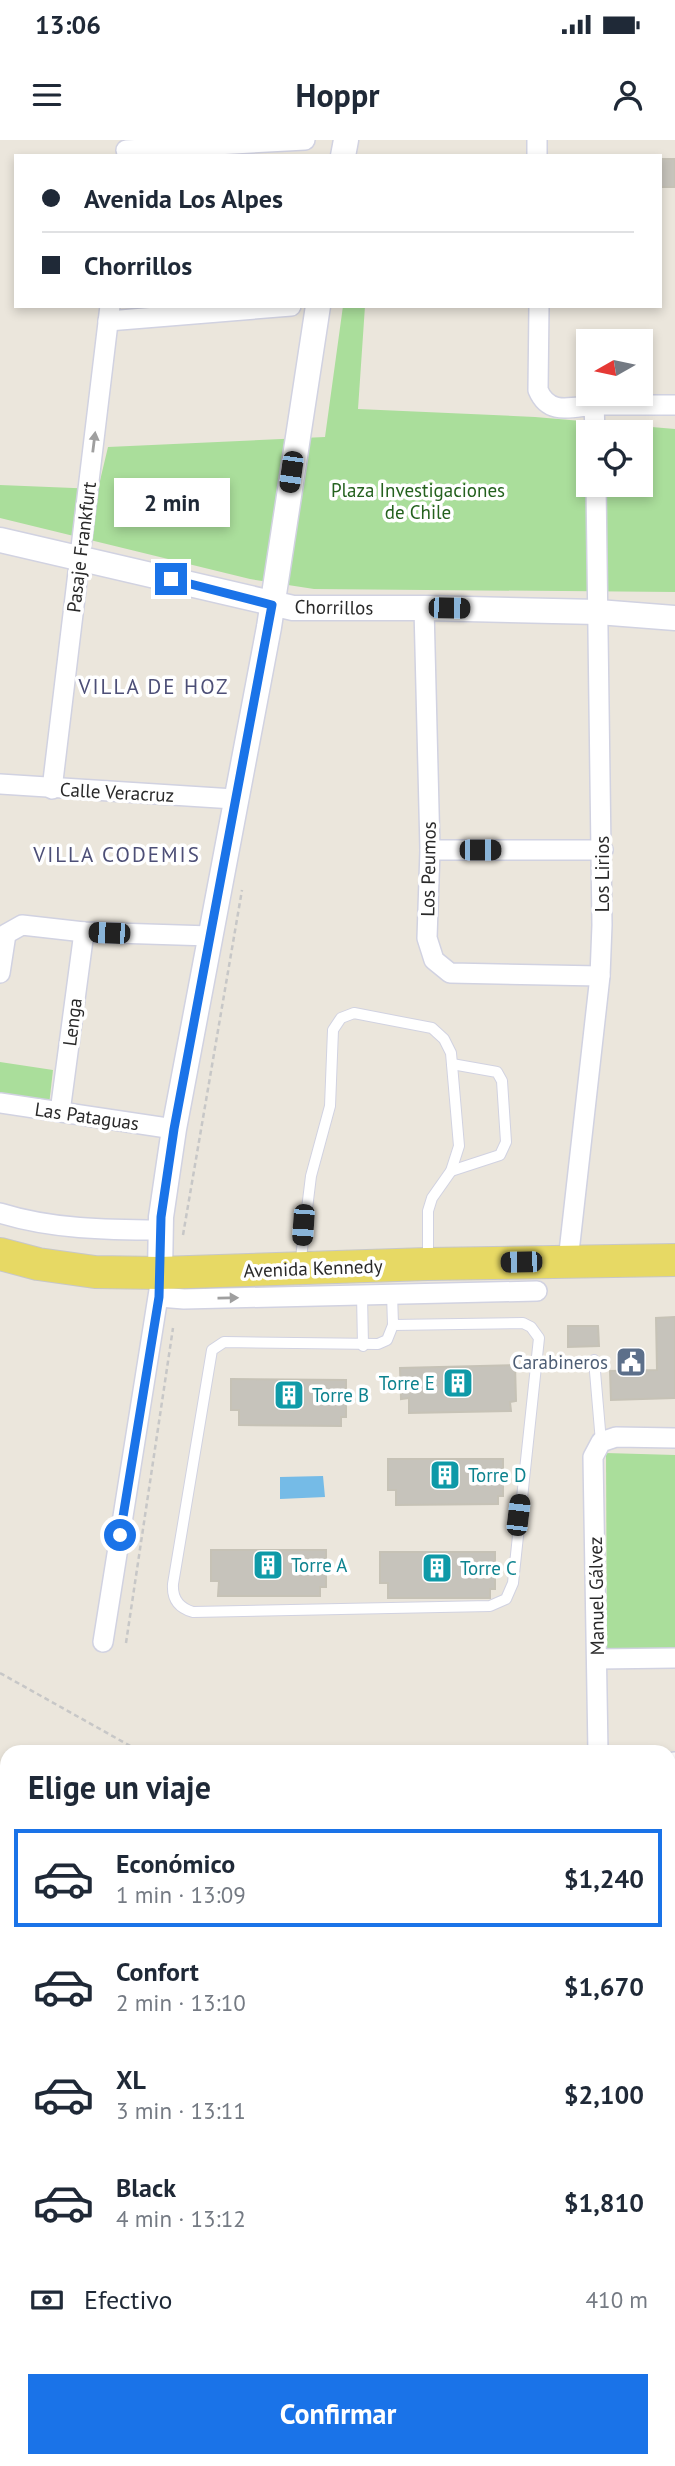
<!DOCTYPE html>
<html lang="es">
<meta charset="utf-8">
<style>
:root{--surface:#fff;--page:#f2f2f3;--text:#1f2937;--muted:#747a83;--line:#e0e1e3;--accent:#1a73e8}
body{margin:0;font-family:"PT Sans",sans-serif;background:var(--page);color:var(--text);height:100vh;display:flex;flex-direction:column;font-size:26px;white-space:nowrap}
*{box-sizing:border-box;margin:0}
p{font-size:23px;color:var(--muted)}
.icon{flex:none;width:38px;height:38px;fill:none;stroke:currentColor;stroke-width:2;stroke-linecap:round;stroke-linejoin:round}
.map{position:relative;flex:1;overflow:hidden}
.panel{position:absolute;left:0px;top:1605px;width:676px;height:723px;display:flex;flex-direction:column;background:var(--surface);border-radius:21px 21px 0 0;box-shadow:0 4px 10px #0003}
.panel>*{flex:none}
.guide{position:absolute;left:14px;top:14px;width:648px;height:154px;border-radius:0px;box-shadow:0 4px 10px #0003;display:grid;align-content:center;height:154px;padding:0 28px;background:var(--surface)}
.needle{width:46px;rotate:261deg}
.buttons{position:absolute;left:576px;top:189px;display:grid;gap:14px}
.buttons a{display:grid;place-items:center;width:77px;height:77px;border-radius:0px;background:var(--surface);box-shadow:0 4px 10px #0003;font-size:35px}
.end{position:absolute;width:32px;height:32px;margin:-16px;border:9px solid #1a73e8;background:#fff;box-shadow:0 0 0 4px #fff}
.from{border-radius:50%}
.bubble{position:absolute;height:49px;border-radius:0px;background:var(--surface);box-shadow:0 4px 10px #0003;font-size:23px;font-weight:700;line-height:49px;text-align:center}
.car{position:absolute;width:21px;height:42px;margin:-21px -10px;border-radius:9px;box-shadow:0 0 5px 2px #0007;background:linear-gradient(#222 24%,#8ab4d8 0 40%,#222 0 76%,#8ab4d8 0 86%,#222 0)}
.guide b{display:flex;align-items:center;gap:24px;height:66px;font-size:26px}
.guide b+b{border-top:2px solid var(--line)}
.guide i{width:18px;height:18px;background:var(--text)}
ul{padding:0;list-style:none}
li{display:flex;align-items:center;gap:21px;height:98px;margin:0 14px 10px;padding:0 14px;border:4px solid transparent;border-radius:0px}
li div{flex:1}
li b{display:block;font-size:26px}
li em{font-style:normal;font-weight:700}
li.active{border-color:var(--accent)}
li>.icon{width:63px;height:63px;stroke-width:1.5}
h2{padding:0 28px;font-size:32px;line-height:84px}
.pay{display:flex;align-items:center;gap:18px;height:77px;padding:0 28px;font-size:26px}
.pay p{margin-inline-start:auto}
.primary-button{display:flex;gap:14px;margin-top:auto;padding:14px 28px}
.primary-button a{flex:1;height:80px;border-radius:0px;background:var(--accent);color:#fff;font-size:28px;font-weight:700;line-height:80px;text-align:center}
.status{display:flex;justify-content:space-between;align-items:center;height:49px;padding:0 35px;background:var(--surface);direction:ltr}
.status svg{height:19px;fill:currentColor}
header{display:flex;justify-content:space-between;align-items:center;height:91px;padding:0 28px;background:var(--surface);font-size:32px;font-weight:700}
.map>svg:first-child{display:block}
.green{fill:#aade9b;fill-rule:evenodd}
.water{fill:#75bbe7}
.building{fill:#c6c3bb;stroke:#c6c2b6;stroke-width:2}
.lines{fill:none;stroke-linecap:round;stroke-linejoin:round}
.service-casing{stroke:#d1d2e1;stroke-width:12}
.minor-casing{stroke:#d1d2e1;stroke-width:22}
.tertiary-casing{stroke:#d1d2e1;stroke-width:27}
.primary-casing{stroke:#c7c7c7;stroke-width:34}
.path{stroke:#c7c7c7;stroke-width:2.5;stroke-dasharray:5 3.5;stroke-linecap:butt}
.service{stroke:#fff;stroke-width:10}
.minor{stroke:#fff;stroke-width:19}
.tertiary{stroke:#fff;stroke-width:24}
.primary{stroke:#e7d964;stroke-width:32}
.rail{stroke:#9fa0b2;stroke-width:5}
.oneway{fill:#9f9f9f}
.route{stroke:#1a73e8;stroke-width:9}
.labels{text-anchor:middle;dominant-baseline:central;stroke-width:7;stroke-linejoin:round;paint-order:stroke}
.park-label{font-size:19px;fill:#24611e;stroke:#fff}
.street-label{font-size:19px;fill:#292929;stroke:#fff}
.service-label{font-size:19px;fill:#4e5e75;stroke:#fff;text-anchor:end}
.culture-label{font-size:19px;fill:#0d838f;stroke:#fff;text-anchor:start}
.neighbourhood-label{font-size:21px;letter-spacing:2px;fill:#4d4f77;stroke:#fff}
</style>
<div class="status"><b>13:06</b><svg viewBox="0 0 49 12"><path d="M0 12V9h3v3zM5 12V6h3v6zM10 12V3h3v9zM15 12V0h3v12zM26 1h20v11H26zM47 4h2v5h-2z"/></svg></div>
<header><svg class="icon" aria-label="menu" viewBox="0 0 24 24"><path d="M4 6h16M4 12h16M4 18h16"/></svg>Hoppr<svg class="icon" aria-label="person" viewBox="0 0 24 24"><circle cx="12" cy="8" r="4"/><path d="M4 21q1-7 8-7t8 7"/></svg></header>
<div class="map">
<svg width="675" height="2326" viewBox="0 0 675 2326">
<rect width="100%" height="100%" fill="#ebe6dc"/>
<!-- green -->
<g class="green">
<path d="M343,166H365L358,269L535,277L675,289V452L314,449L250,439L0,378V345L98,349L108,307L325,297ZM588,292H640V345H588Z"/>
<path d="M0,922L53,930L49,965L0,958Z"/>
<path d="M606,1313L675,1315V1513L607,1515Z"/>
<rect x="668" y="1874" width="7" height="181"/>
</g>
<!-- water -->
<path class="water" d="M323,1336L325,1357L280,1359V1337Z"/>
<!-- building -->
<g class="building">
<rect x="660" y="19" width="15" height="28"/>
<path d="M675,1177V1258L611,1260L610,1231L657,1230L656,1178Z"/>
<path d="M568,1186H598L599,1206L568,1207Z"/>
<path d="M515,1225L516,1261L510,1262L511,1271L409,1273V1258L401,1259L400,1228Z"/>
<path d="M231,1239L346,1240V1277H341V1286L239,1285V1270H231Z"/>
<path d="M388,1319H503V1356H498V1364L396,1365V1350H388Z"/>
<path d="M211,1410H326V1447H320V1456H218L219,1441H211Z"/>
<path d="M380,1412H495V1449H490V1458H388V1443H380Z"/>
</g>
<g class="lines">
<!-- service casing -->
<g class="service-casing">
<g id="service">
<path d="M451,1031L500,1015L506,1002L502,941L497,932L452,924"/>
<path d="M300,1126L311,1036L330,966L333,890L341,878L354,873L432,888L444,899L451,913L459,1006L451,1031L432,1058L428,1071V1120"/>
<path d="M392,1153L393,1185L387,1200L378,1204L224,1202L212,1210L173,1444C172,1459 179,1468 193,1472L490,1466L506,1459L513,1443L539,1198L531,1187L523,1183L393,1185"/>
<path d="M362,1154L363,1206"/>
<path d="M594,1220L601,1302"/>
</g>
</g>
<!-- minor casing -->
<g class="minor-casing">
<g id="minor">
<path d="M537,0V16"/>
<path d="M126,10L305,0"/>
<path d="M539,166L538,250C549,276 571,267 594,265L595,292"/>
<path d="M108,181L291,166"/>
<path d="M594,265H675"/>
<path d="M424,468L430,710L427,798L434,820L450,833L600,836"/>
<path d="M0,644L234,659"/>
<path d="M52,649L110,166"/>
<path d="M430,710H603"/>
<path d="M0,833L6,794L22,785L84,792L210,796"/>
<path d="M0,963L174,989"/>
<path d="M60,972L84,792"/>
<path d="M0,1073C51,1089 107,1090 160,1090"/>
<path d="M568,1121L600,836L602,785L596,345"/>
<path d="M159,1157L184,1159L537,1151"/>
<path d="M103,1502L160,1144"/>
<path d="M597,1519L675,1518"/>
<path d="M598,1612L593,1317L601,1302L616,1297L675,1298"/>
<path d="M668,1623L675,1622"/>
<path d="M668,1731L675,1730"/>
<path d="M668,1867H675"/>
<path d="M668,2061H675"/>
<path d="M668,2170H675"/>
<path d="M668,2228L675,2229"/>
<path d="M668,2305H675"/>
<path d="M425,2326L426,2320"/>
</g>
</g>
<!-- tertiary casing -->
<g class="tertiary-casing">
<g id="tertiary">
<path d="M343,16L346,0"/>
<path d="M0,400L293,468H424L598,472L675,478"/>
<path d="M160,1133L161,1077L174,989L269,487L318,166"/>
</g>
</g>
<!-- primary casing -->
<g class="primary-casing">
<path id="primary" d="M0,1114L38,1124L95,1132L160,1133L427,1124L675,1120"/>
</g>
<!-- path -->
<g class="path">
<path d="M183,1095L242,750"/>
<path d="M126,1503L173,1188"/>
<path d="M0,1533L141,1612"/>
</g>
<!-- service -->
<use href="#service" class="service"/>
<!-- minor -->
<use href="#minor" class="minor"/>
<!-- tertiary -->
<use href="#tertiary" class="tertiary"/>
<!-- primary -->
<use href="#primary" class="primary"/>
<!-- rail -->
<g class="rail">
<path d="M0,2230H7"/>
<path d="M0,2245H7"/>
<path d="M668,2271L675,2272"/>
<path d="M668,2287H675"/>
</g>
</g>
<!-- one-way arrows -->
<defs><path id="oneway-solid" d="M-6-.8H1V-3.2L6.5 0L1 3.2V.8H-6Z" transform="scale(1.75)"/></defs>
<g class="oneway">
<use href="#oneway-solid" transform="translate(94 302) rotate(-83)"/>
<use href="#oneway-solid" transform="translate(228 1158) rotate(-1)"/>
</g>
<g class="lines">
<!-- route -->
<path class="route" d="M120,1395L159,1157L161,1077L174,989L272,465L171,439"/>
</g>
<!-- icons -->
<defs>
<g id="civic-square" transform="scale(1.575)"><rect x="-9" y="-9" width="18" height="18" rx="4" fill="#5c6f8a" stroke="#fff"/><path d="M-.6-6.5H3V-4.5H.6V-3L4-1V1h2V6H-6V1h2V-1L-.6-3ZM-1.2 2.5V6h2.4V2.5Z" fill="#fff"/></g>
<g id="building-square" transform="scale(1.575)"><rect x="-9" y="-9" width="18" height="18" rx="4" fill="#0f9aa8" stroke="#fff"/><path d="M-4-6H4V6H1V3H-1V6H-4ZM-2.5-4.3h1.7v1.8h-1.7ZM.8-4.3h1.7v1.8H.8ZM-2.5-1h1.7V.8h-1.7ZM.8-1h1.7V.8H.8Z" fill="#fff"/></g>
</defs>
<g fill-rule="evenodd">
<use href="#civic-square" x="631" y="1222"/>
<use href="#building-square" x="458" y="1243"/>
<use href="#building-square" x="289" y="1255"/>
<use href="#building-square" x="445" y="1335"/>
<use href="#building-square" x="268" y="1425"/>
<use href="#building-square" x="437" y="1428"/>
</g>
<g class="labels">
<!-- park labels -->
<g class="park-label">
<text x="418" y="350">Plaza Investigaciones<tspan x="418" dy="22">de Chile</tspan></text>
</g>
<!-- street labels -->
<g class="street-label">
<text transform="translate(81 407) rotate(-83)">Pasaje Frankfurt</text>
<text transform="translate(334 467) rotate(1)">Chorrillos</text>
<text transform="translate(117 652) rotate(3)">Calle Veracruz</text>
<text transform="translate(428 729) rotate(-89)">Los Peumos</text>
<text transform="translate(602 734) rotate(-90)">Los Lirios</text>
<text transform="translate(72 882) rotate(-83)">Lenga</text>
<text transform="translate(87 976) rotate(8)">Las Pataguas</text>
<text transform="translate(313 1128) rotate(-2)">Avenida Kennedy</text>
<text transform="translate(596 1456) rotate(-91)">Manuel Gálvez</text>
</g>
<!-- service labels -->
<g class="service-label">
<text x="608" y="1222">Carabineros</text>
</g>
<!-- culture labels -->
<g class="culture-label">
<text x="435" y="1243" text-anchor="end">Torre E</text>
<text x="312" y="1255">Torre B</text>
<text x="468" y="1335">Torre D</text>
<text x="291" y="1425">Torre A</text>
<text x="460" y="1428">Torre C</text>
</g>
<!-- neighbourhood labels -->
<g class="neighbourhood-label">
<text x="154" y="546">VILLA DE HOZ</text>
<text x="117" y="714">VILLA CODEMIS</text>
</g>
</g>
</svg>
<div class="buttons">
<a><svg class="needle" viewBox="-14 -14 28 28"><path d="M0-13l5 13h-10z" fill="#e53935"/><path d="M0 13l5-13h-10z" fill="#747a83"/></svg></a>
<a><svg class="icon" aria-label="locate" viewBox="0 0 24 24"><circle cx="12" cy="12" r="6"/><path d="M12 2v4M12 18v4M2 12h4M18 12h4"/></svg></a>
</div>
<i class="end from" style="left:120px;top:1395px"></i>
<i class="end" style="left:171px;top:439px"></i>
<div class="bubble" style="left:114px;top:338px;width:116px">2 min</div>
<i class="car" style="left:291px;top:332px;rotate:188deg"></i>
<i class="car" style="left:449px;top:468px;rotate:91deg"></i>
<i class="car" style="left:480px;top:710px;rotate:90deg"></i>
<i class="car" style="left:109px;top:793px;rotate:272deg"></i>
<i class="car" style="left:303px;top:1085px;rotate:184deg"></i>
<i class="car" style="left:521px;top:1122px;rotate:269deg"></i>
<i class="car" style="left:518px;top:1375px;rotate:7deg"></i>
<div class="guide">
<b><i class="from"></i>Avenida Los Alpes</b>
<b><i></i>Chorrillos</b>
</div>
<section class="panel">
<h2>Elige un viaje</h2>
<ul>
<li class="active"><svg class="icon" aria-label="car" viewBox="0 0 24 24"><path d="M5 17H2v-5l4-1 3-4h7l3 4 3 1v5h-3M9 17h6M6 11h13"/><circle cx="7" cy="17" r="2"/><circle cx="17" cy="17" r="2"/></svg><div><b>Económico</b><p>1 min · 13:09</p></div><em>$1,240</em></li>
<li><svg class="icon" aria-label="car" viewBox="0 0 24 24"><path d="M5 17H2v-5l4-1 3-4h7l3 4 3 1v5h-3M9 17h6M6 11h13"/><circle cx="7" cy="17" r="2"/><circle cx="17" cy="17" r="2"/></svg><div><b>Confort</b><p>2 min · 13:10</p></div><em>$1,670</em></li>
<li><svg class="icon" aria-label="car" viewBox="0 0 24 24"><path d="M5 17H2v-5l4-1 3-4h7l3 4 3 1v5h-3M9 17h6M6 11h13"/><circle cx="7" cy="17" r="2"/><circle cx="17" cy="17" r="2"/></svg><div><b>XL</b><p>3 min · 13:11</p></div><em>$2,100</em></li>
<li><svg class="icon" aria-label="car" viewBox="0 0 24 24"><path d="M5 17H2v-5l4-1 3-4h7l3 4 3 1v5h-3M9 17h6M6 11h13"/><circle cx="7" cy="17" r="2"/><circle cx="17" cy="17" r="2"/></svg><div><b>Black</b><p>4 min · 13:12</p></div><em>$1,810</em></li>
</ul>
<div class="pay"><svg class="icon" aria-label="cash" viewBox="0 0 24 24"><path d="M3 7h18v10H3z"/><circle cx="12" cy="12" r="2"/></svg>Efectivo<p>410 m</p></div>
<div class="primary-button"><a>Confirmar</a></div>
</section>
</div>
